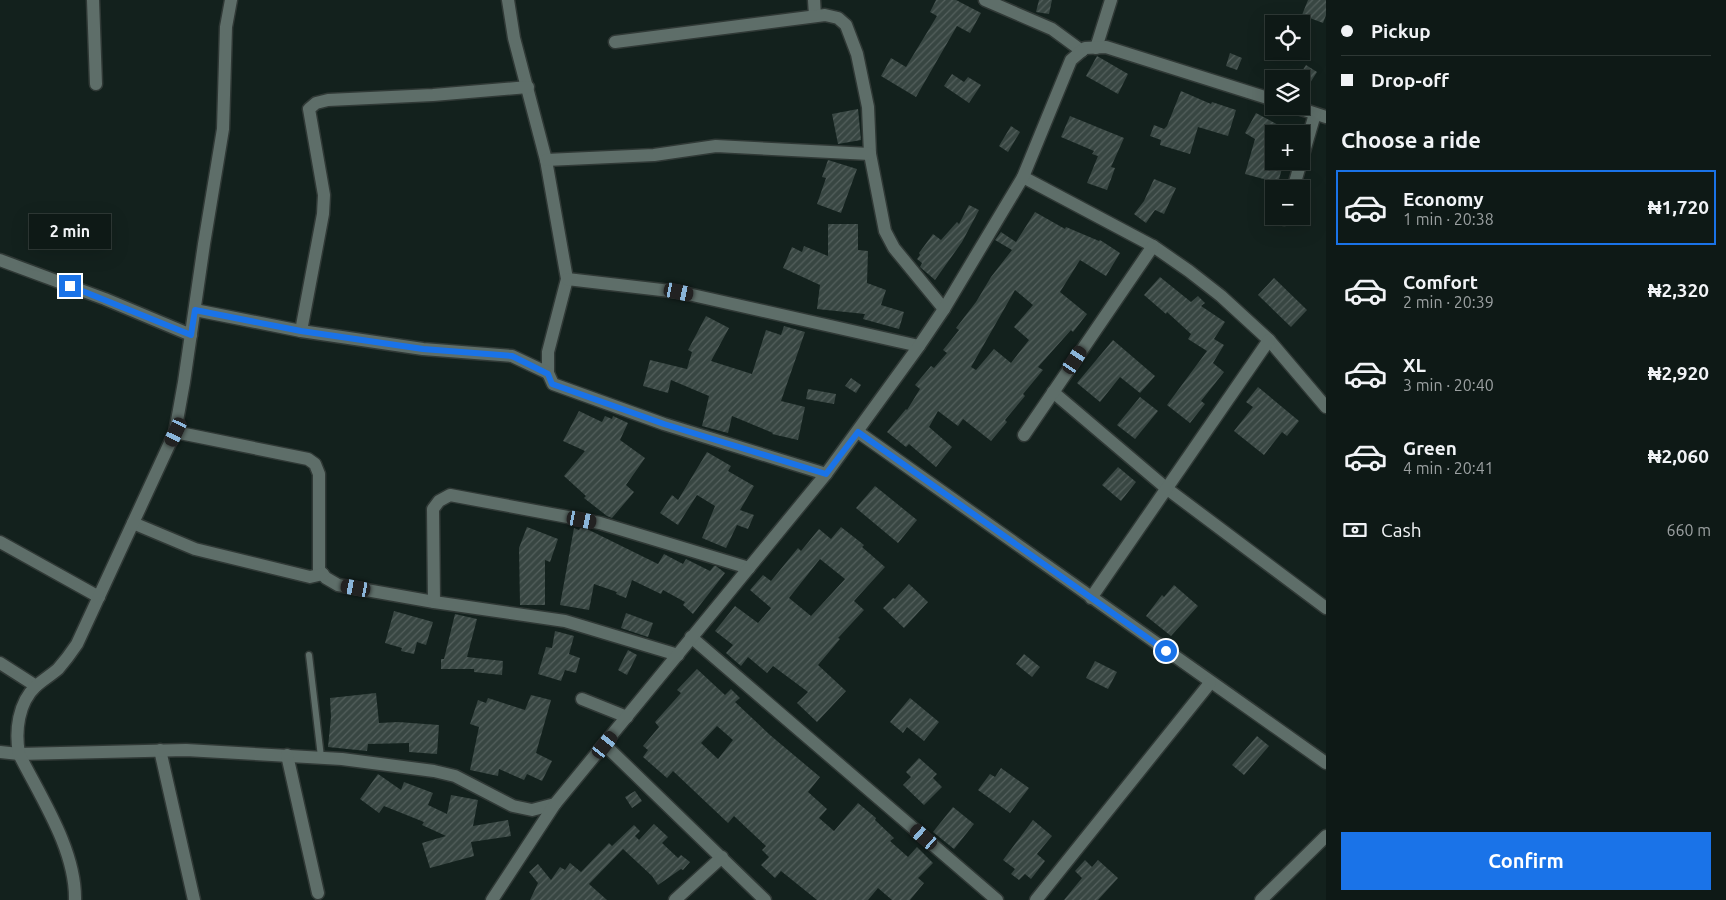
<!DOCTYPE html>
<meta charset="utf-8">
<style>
:root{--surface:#0e1916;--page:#1c2623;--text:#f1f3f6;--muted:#9ba0a1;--line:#2e3835;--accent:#1a73e8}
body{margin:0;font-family:Ubuntu,sans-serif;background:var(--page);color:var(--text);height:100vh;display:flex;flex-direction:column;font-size:19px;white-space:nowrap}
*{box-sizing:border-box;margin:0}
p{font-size:16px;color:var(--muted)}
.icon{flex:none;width:28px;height:28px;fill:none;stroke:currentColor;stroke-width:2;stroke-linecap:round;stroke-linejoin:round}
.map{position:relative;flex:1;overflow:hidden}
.panel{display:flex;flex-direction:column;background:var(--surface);width:400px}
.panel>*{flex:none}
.guide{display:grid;align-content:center;height:110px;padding:0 15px;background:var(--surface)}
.fabs{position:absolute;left:1265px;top:15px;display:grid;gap:10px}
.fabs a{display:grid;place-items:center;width:45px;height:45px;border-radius:0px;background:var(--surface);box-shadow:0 5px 20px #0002,0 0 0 1px var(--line);font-size:25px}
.end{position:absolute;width:22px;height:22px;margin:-11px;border:6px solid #1a73e8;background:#fff;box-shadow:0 0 0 2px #fff}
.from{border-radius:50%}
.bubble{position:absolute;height:35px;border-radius:0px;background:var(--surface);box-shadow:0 5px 20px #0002,0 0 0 1px var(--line);font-size:16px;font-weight:600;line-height:35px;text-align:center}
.car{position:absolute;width:15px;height:30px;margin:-15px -8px;border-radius:6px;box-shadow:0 0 4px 1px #0007;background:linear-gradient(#222 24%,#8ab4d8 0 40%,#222 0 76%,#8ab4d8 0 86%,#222 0)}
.guide b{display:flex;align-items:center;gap:18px;height:48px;font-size:19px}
.guide b+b{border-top:1px solid var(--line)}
.guide i{width:12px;height:12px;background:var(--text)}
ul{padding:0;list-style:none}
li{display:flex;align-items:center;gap:15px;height:75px;margin:0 10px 8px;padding:0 5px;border:2px solid transparent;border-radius:0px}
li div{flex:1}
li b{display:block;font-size:19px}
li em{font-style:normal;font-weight:600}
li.current{border-color:var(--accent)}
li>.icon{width:45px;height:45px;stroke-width:1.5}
h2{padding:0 15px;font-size:22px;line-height:60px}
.pay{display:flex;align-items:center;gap:12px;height:55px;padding:0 15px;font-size:19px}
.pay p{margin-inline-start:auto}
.primary-button{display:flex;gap:10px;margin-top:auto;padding:10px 15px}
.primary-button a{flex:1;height:58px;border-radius:0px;background:var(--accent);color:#fff;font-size:20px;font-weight:600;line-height:58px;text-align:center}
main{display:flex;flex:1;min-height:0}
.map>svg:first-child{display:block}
.building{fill:url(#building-hatch);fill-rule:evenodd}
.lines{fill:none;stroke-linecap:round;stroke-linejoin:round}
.lane-casing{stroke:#303936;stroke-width:9}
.street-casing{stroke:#303936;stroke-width:15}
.lane{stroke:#5e6e69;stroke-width:6}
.street{stroke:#5e6e69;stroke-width:12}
.route{stroke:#1a73e8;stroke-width:6}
</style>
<main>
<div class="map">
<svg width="1326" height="900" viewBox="0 0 1326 900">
<defs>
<pattern id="building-hatch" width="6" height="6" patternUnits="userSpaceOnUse" patternTransform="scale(1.25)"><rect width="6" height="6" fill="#384642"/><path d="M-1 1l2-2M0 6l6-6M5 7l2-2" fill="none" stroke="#54605d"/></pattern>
</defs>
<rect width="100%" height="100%" fill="#13211d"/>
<!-- building -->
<g class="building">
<path d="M936,0H956L981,13L970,33L957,26L916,97L881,76L891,58L906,67L937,16L930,12Z"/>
<path d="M1039,0H1052L1049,14L1036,12Z"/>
<path d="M1308,0H1326V15L1323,23L1302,15Z"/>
<path d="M1230,53L1242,58L1237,70L1226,66Z"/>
<path d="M1097,56L1128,74L1118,94L1086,76Z"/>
<path d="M1306,65L1317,72L1310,83L1299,76Z"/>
<path d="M952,74L964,82L968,77L981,85L969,103L944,86Z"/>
<path d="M1181,91L1211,104L1212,102L1236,110L1228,136L1198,127L1190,154L1160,145L1161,140L1150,136L1154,125L1164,129L1167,126Z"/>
<path d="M858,109L861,140L838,144L832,114Z"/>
<path d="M1256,113L1295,134H1274V161H1284L1278,183L1245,174L1255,139L1245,133Z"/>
<path d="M1070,116L1124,138L1111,167L1115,168L1107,190L1087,183L1098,156L1092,154L1094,151L1061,137Z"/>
<path d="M1011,126L1020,132L1008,152L999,146Z"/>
<path d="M828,160L857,169L841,213L817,204L826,178L822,177Z"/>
<path d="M1154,179L1176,188L1164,214L1155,210L1146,223L1134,214L1144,201Z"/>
<path d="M969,205L979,210L962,242L935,280L920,267L922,263L917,259L920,255L919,253L933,234L941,240L957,222L959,224Z"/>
<path d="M1035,212L1065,229L1066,227L1099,241L1100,240L1120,253L1106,276L1080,260L1060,292L1087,314L1073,332L1071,330L1038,367L1043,370L1023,394L1025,396L1005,420L1007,422L991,441L963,419L958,426L938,411L929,427L952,447L936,467L909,444L906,447L887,432L906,409L907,410L920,389L915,385L931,366L934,368L947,353L943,350L959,330L956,328L976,302L991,277L1012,250L995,240L1001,232L1016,242ZM1015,290L1033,305L1014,327L1029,340L1011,363L994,349L976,370L971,367Z"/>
<path d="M828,224H858V250L868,251L867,283L886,290L881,305L904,312L899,329L863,319L865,314L817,309L820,285L783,268L792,247L802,252L804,246L828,256Z"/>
<path d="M1160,277L1191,302L1198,296L1205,303L1201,306L1225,322L1214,339L1224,345L1213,363L1224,372L1201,401L1205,404L1190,423L1167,405L1207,351L1188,339L1191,334L1167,312L1166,314L1144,295Z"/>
<path d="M1274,278L1307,310L1291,327L1258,295Z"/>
<path d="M706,316L729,328L711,361L752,374L766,330L781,335L784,326L805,332L781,401L805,407L798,440L772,434L773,433L732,416L728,433L702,426L709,396L671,380L668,393L643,386L650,360L687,369L692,352L688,350Z"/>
<path d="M1113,340L1155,376L1140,393L1120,377L1100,402L1077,383Z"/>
<path d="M851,378L861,385L856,393L845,386Z"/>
<path d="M1258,387L1299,421L1287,436L1282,432L1264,455L1234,431L1253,407L1246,402Z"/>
<path d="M808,389L836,394L834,404L806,399Z"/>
<path d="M1140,397L1158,411L1135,439L1117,425Z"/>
<path d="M579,411L602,422L605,416L612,419L613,416L628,423L620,440L645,458L626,485L634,492L612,518L607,516L584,498L586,496L564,476L585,451L563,441Z"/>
<path d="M707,452L731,466L728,471L754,486L740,510L754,515L748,529L737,525L726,548L702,538L715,506L697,495L678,525L660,513L672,495L678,500Z"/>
<path d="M1118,467L1136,482L1121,501L1102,485Z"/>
<path d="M875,486L917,520L898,543L856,508Z"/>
<path d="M527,527L558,539L550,562L545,560V605H520L519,548Z"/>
<path d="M841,527L864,545L862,547L885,567L854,601L864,610L838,638L840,639L818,665L846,691L817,722L797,703L808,692L773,666L767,673L748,657L741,666L726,653L733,645L715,631L735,606L758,623L771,608L750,590L763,575L771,581L798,548L801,551L819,529L831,539ZM820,559L845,579L811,616L789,598Z"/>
<path d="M574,528L579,530L580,528L587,529L658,564L664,554L683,564L686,559L710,571L714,566H716L725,573L693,614L683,605L685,602L663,590L661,594L632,580L626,598L616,594L617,592L594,584L589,610L560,605Z"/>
<path d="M909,584L928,602L904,628L883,608L893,598L895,599Z"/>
<path d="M1174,585L1198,606L1171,636L1146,616L1162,595L1164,597Z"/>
<path d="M394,611L433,622L426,645L417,642L414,654L401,651L402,648L385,643Z"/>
<path d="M626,613L653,623L648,637L621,628Z"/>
<path d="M455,614L477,619L467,657L503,661L502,675L474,672V669H441V659H444Z"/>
<path d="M555,631L574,636L569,654L580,658L576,673L565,670L561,681L538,674L546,647L552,648Z"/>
<path d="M628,650L637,655L627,675L618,670Z"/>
<path d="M1024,654L1040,667L1032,677L1016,664Z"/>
<path d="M1095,661L1117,672L1108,689L1086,678Z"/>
<path d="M697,669L725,695L731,689L740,698L735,702L770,735L820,777L808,792L827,809L819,818L834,831L858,803L876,818L875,820L894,838L890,841L908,857L917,847L933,863L918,878L924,883L910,900H892L878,888L868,900H817L781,871L775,878L761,865L769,857L762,850L766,846L734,816L728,823L673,771L667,778L643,757L648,750L643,746L659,727L655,722L681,693L677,690ZM717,726L733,740L718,759L701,743Z"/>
<path d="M376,693L379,723L398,722L439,725L437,754L409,752V743L368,744L367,751L328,747L331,717L330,698Z"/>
<path d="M531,695L551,700L536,753L552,761L542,781L527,774L524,780L499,769L498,776L470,770L479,727L470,724L478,700L486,703L488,698L525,710Z"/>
<path d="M910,698L939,722L924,741L907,727L903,733L890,722Z"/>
<path d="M1257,736L1269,746L1244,775L1232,765Z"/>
<path d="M919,758L937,774L933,778L942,787L924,805L903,785L911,777L906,772Z"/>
<path d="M1001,768L1029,788L1010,813L978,790L990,774L995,777Z"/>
<path d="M378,774L401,790L404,782L433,793L428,805L447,814L451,795L478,800L473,826L508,820L511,836L471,842L474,856L430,868L422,843L446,836L422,825L424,822L384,806L379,813L360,799Z"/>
<path d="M635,791L642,801L632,808L625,797Z"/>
<path d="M953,807L974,824L954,849L933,832Z"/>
<path d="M1033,820L1052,836L1037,854L1045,861L1031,879L1025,874L1019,880L1011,874L1015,869L1003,860Z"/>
<path d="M654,824L668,837L662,843L678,858L681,855L690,862L683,870L681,869L658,885L652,876L623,849L589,884L607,900H530L538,883L529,872L538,864L551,880L560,867L565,870L570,863L581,872L609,843L612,846L634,825L640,831L635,836L639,840Z"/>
<path d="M1085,860L1092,867L1098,860L1118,878L1098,900H1064L1082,878L1075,871Z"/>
</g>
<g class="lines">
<!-- lane casing -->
<g class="lane-casing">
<path id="lane" d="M309,655L321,757"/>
</g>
<!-- street casing -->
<g class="street-casing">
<g id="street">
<path d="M93,0L96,84"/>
<path d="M508,0L514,38L546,160L567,279L548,352V373L553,384L664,424L826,474"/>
<path d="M814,0L815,16"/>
<path d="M985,0L1052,29L1082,51"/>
<path d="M615,42L825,15L838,18L846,25L857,54L868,107L870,154L885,231L894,248L944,309"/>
<path d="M1096,48L1111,0"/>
<path d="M1292,106L1326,117"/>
<path d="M546,160L654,155L716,146L870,154"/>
<path d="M1023,177L1153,246L1189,271L1221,296L1269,340L1326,407"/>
<path d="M1293,189L1315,114"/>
<path d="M1284,219L1285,216"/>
<path d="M0,260L105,299L191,335"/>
<path d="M567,279L679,292L919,346"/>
<path d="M195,310L301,331L423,349L512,356L548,373"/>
<path d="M301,331L323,214L324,195L309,109L316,103L328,100L433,95L528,87"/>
<path d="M1053,392L1166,488L1326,608"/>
<path d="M175,432L308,459L315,464L319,474V570L326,578L338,585L434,602L565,621L678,655"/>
<path d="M858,432L1326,763"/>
<path d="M1024,435L1153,246"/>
<path d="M133,523L195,549L310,577L323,574"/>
<path d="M0,542L99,597"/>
<path d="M1091,598L1269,340"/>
<path d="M434,602L433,509L439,501L450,495L600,523L749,568"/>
<path d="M691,637L997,900"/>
<path d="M0,663L36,686"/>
<path d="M582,699L627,717"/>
<path d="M605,745L765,900"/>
<path d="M160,750L194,900"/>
<path d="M0,752L19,754L186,750L342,759L434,771L455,776L513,806L532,810L555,804L826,474L919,346L944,309L1023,177L1071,60L1085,48L1106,47L1274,100"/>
<path d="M287,755L318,893"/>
<path d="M75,900C76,850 41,798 19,754C15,731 18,703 36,686C43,680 51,675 58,669C65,661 71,653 77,644L175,432L184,382L204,244L223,129L226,27L231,0"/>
<path d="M492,900L555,804"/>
<path d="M675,900L722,857"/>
<path d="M1036,900L1210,683"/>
<path d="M1261,900L1326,836"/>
</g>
</g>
<!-- lane -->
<use href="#lane" class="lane"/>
<!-- street -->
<use href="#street" class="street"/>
</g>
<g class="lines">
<!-- route -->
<path class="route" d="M70,286L191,335L195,310L301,331L423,349L512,356L548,374L552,384L664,424L826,474L858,432L1166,651"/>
</g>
</svg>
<div class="fabs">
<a><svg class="icon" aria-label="locate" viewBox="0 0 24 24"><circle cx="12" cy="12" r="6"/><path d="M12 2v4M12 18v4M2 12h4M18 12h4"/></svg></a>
<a><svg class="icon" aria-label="layers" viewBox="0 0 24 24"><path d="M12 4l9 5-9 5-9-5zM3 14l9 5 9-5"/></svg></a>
<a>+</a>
<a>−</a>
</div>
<i class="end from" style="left:1166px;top:651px"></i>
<i class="end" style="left:70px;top:286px"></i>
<div class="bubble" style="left:29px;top:214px;width:82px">2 min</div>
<i class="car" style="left:679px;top:292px;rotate:102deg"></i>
<i class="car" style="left:1075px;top:360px;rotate:34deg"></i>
<i class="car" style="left:176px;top:432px;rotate:205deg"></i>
<i class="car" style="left:582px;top:520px;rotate:101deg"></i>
<i class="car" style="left:356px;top:588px;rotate:280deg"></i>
<i class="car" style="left:605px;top:745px;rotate:39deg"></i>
<i class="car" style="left:924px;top:837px;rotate:311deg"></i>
</div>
<section class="panel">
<div class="guide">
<b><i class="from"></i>Pickup</b>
<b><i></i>Drop-off</b>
</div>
<h2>Choose a ride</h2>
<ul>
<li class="current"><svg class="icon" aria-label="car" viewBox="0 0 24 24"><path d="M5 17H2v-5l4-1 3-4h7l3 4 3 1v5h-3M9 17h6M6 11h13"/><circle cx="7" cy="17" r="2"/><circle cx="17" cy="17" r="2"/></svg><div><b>Economy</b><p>1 min · 20:38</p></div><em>₦1,720</em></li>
<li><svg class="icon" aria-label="car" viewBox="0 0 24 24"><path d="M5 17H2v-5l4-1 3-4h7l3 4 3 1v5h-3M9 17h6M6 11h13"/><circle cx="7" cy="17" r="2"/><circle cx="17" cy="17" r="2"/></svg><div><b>Comfort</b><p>2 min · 20:39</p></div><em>₦2,320</em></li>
<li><svg class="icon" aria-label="car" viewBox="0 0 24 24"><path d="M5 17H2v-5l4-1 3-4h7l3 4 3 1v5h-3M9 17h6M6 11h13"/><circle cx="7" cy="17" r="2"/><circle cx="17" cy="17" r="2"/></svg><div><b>XL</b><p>3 min · 20:40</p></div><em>₦2,920</em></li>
<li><svg class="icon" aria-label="car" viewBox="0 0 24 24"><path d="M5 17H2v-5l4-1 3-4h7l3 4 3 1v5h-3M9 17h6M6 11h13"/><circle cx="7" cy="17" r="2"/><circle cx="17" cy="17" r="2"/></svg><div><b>Green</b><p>4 min · 20:41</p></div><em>₦2,060</em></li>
</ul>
<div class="pay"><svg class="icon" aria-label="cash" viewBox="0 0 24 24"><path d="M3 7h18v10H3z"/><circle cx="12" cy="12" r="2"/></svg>Cash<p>660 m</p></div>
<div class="primary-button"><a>Confirm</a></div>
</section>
</main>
